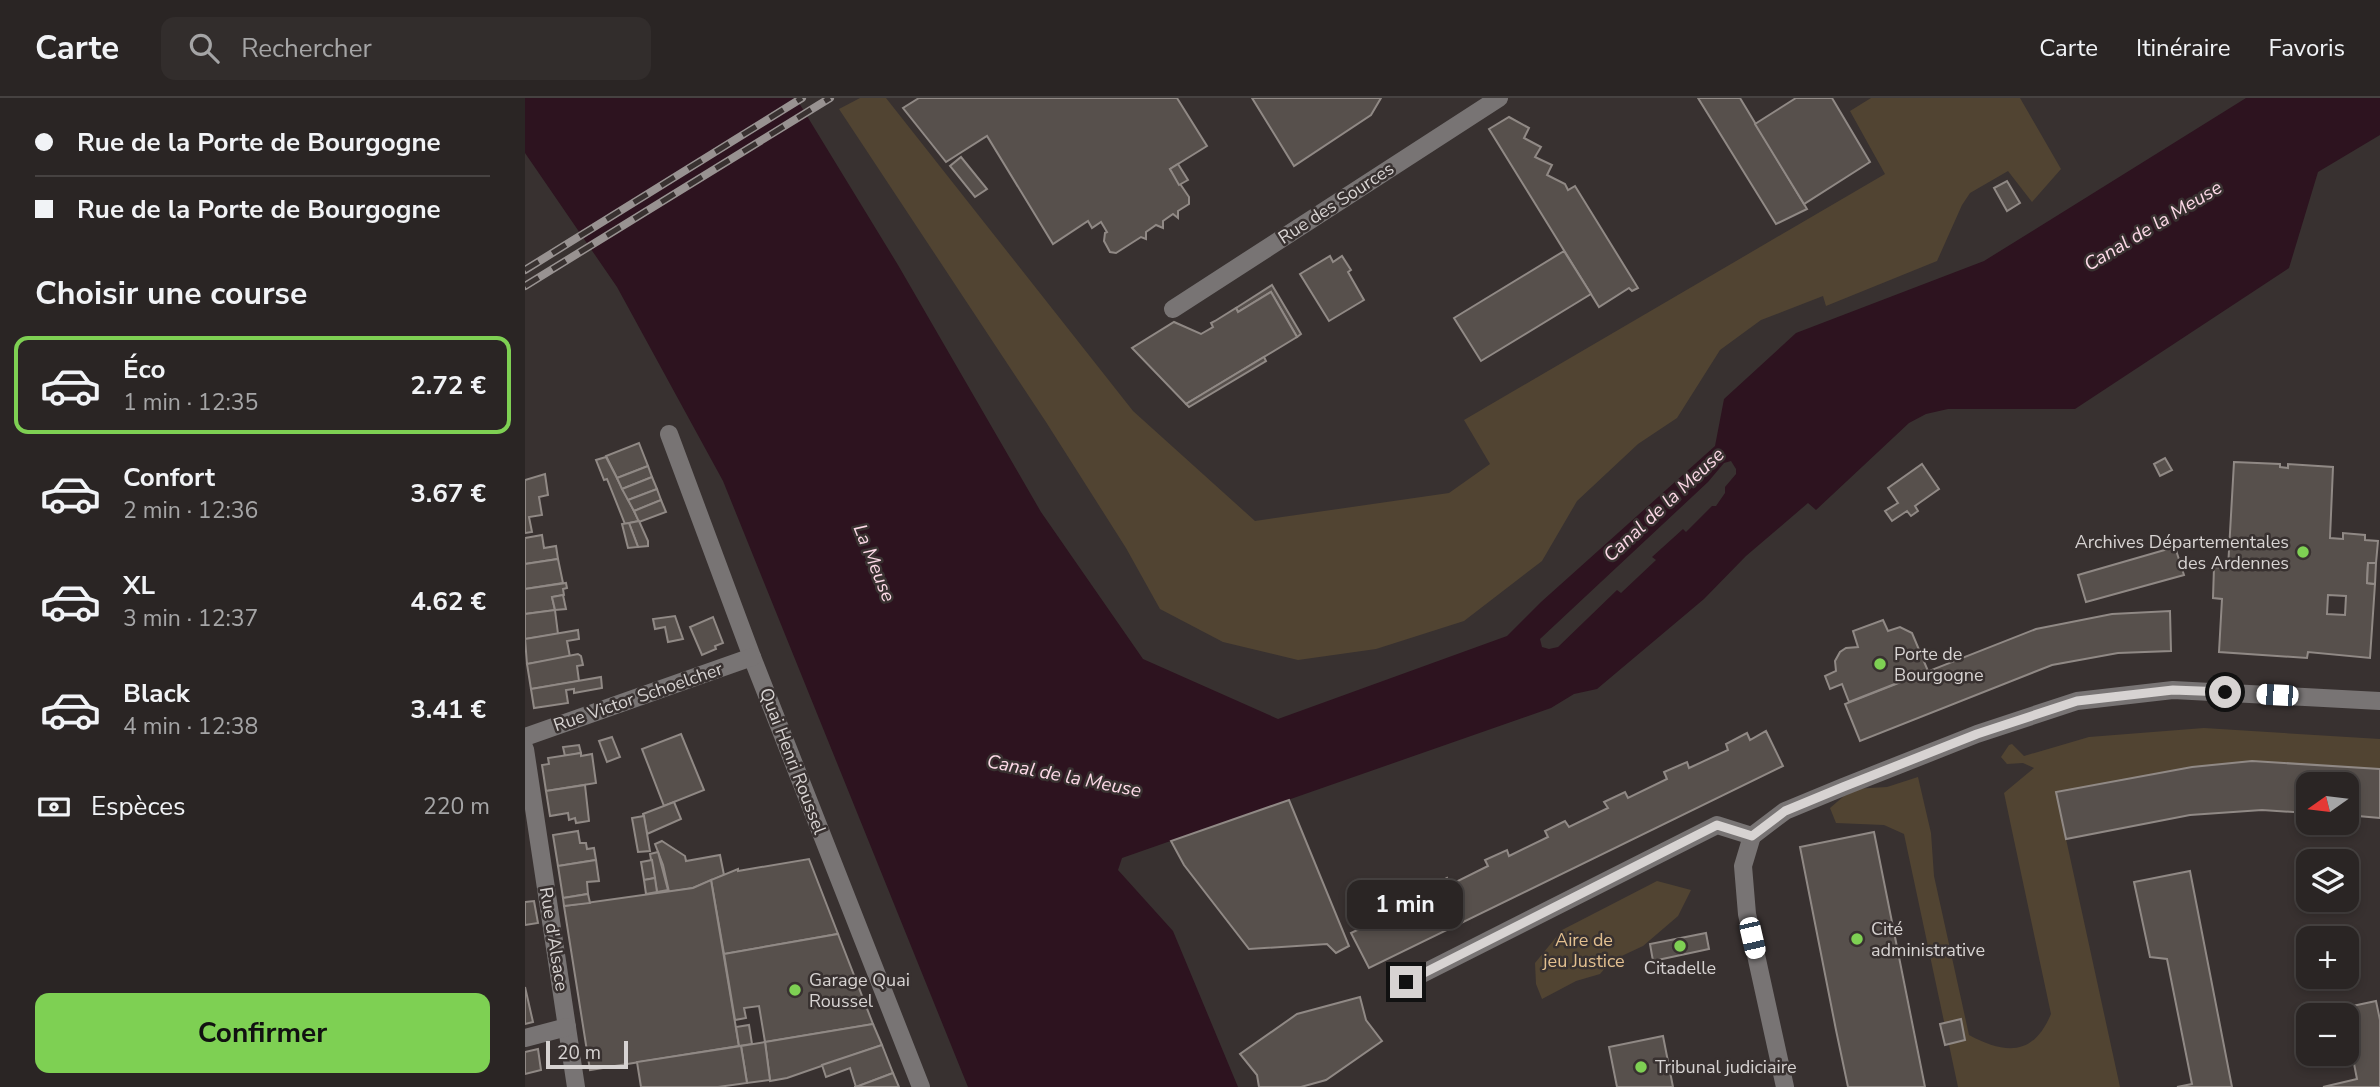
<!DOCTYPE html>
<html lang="fr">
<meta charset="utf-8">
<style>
:root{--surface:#2a2524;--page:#322d2c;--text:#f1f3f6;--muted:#a5a5a6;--line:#464241;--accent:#7ed053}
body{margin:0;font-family:"Nunito Sans",sans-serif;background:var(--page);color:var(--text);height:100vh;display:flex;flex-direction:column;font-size:26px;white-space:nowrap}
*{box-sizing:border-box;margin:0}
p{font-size:23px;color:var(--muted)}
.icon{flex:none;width:38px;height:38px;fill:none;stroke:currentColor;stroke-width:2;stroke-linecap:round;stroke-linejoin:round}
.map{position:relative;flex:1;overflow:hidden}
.side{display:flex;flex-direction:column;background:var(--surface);width:525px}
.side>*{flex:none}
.hud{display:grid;align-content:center;height:154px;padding:0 35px;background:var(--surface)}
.needle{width:46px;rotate:256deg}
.tools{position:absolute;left:1771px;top:674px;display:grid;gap:14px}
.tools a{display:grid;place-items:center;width:63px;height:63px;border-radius:14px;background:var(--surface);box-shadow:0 4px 10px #0003,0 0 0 2px var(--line);font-size:35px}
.scale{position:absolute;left:21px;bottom:18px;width:82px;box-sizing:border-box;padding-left:7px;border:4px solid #d7d3d2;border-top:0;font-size:19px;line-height:24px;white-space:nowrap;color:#d7d3d2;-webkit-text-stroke:5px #383130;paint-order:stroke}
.end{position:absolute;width:32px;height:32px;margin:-16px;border:9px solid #d7d3d2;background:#111;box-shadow:0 0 0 4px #111}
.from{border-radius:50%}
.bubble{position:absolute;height:49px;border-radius:14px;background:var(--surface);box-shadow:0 4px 10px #0003,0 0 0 2px var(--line);font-size:23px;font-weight:700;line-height:49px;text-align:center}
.car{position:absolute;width:21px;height:42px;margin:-21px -10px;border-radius:9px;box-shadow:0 0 5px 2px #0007;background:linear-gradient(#fff 24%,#345 0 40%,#fff 0 76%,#345 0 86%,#fff 0)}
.hud b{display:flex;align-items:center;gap:24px;height:66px;font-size:26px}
.hud b+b{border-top:2px solid var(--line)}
.hud i{width:18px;height:18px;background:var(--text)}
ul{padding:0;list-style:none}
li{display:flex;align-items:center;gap:21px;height:98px;margin:0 14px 10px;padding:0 21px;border:4px solid transparent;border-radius:14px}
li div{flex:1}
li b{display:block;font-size:26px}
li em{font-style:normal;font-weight:700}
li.on{border-color:var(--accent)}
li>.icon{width:63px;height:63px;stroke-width:1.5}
h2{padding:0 35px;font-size:32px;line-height:84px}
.pay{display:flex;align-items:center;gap:18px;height:77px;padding:0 35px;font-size:26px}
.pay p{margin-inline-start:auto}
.primary-button{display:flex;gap:14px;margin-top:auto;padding:14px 35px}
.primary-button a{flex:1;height:80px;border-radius:14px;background:var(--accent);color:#111;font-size:28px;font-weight:700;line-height:80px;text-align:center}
header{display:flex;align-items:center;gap:42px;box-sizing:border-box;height:98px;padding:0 35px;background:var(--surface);border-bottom:2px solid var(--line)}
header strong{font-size:33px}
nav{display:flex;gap:38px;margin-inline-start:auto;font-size:24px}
.search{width:490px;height:63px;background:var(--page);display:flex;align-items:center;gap:18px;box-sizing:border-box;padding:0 24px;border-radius:14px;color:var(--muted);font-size:26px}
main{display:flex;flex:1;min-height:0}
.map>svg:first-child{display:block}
.green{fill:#514432}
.water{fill:#2d131f;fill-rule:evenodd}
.building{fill:#57504c;stroke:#908985;stroke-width:2;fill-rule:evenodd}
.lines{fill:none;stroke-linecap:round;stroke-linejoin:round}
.minor{stroke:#787474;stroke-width:18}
.rail-casing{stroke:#989291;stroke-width:8}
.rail{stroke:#383130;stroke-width:5;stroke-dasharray:16;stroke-linecap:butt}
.route{stroke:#d7d3d2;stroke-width:9}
.poi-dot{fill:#7ed053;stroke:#383130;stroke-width:2.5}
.labels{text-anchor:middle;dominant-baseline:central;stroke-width:5;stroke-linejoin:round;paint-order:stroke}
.street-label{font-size:18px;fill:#d7d3d2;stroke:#383130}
.poi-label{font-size:18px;fill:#d7d3d2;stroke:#383130;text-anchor:start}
.park-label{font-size:18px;fill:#e3c090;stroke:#383130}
.water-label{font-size:19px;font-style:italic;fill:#fdd9e7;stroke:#383130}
</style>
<header>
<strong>Carte</strong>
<div class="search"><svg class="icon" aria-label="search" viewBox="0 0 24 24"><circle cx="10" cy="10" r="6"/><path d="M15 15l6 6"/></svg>Rechercher</div>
<nav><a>Carte</a><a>Itinéraire</a><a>Favoris</a></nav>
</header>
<main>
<section class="side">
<div class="hud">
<b><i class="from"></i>Rue de la Porte de Bourgogne</b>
<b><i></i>Rue de la Porte de Bourgogne</b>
</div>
<h2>Choisir une course</h2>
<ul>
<li class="on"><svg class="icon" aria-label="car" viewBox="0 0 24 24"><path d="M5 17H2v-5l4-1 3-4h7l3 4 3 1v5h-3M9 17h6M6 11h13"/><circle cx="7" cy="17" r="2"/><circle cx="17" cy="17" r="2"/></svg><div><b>Éco</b><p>1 min · 12:35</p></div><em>2.72 €</em></li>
<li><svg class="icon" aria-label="car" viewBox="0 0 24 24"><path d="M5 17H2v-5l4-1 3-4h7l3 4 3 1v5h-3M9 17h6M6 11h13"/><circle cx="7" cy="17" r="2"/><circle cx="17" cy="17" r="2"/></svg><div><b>Confort</b><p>2 min · 12:36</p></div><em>3.67 €</em></li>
<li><svg class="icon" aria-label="car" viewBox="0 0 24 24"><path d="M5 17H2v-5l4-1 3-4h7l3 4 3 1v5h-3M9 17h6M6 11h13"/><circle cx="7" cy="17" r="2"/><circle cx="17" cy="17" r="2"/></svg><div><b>XL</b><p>3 min · 12:37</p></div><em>4.62 €</em></li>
<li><svg class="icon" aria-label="car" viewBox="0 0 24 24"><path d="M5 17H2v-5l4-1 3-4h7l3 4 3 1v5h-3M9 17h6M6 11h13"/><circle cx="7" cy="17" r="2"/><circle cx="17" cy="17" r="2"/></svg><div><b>Black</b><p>4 min · 12:38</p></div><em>3.41 €</em></li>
</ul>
<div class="pay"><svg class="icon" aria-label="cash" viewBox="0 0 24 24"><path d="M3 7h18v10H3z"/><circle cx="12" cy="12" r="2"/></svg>Espèces<p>220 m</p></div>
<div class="primary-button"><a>Confirmer</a></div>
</section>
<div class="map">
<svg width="1855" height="989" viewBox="0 0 1855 989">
<rect width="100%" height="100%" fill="#383130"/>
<!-- green -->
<g class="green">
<path d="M335,0H361L608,313L730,423L924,395L965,366L939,322L1360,76L1325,13L1346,0H1495L1536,71L1507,104L1483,73L1445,95L1437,107L1412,163L1301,208L1298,198L1236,222L1195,252L1152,320L1113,346L1052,403L1017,463L939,523L851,551L773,562L698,544L635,511L601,450L521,324L314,11Z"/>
<path d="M1679,630L1855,641V671L1727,663L1667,669L1531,695L1595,989H1433L1379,736L1359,727L1311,725L1305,710L1327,691L1362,689L1393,679L1406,735L1409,778L1444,937C1480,956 1508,959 1526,916L1479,695L1509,670L1498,665L1482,666L1476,659L1484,647L1487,646L1499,658L1564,639Z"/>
<path d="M1132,783L1166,792L1153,818L1118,848L1086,863L1075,876L1051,883L1017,901L1011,886L1010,865L1037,832Z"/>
</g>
<!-- water -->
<path class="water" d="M0,0H271L373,167L516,414L618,561L753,621L982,538L1016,504L1190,348L1199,301L1271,235L1459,163L1721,0H1855V37L1793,74L1764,170L1550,311H1423L1401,316L1384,325L1291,412L1283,405L1221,458L1179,501L1072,591L1049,596L1026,610L597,760L593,772L648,833L713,989H443L198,383L92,189L0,55ZM1206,363L1211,371V376L1200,389V395L1191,408H1187L1161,434L1158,431L1127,459L1131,462L1096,495L1092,492L1033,549L1024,551L1017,549L1015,541L1183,384L1199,365Z"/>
<!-- building -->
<g class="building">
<path d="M394,0H652L682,48L645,71L664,99V106L653,113V120L648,116L638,123V130L631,127L621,134V141L616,139L591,155L585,154L579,143L580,135L582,134L576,124L567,130L563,123L528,146L462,38L421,64L378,10Z"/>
<path d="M727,0H856L846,17L769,68Z"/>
<path d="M1173,0H1215L1282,111L1251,126Z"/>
<path d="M1271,0H1307L1345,64L1279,106L1230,26Z"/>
<path d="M984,19L1004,30L999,40L1016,49L1010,59L1027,67L1022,77L1040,86L1043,92L1050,88L1113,190L1107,193L1104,190L1074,209L964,31Z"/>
<path d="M436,59L462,91L450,99L425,68Z"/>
<path d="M653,66L663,82L654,87L645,71Z"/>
<path d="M1482,83L1495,105L1482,113L1469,90Z"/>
<path d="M1039,153L1066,196L956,263L929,220Z"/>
<path d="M805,158L808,164L817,158L826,172L823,174L839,202L804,223L775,176Z"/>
<path d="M747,187L776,236L772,239L746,194L713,214L711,210Z"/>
<path d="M746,194L772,239L661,306L607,250L649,224L676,236L688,229L686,225L690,223L711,210L713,214Z"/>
<path d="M739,259L741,263L664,309L661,306Z"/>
<path d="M114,345L123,368L92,380L81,358Z"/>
<path d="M81,359L109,413L114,423L100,426L82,381L79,382L71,362Z"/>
<path d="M1640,360L1647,372L1635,378L1629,366Z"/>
<path d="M1709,364L1755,366V369L1763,370V366L1808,369L1805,440L1818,441V435L1840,437V442L1853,443L1851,465H1843L1842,485L1850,486L1845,560L1783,554L1782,560L1694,554L1697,501L1688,500L1689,469L1703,470ZM1803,497L1821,498L1820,517L1802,516Z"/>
<path d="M1397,366L1414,391L1390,408L1393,413L1386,418L1382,413L1367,423L1360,413L1373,405L1363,390Z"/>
<path d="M123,368L127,379L97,391L92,380Z"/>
<path d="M20,376L23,397L14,399L17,417L4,419L7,434L0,435V382Z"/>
<path d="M127,379L132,391L103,402L97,391Z"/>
<path d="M132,391L136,402L109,413L103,402Z"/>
<path d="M136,402L141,414L114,424L109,413Z"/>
<path d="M114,423L123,443V448L113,449L104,425Z"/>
<path d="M104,425L113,449L103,450L97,426Z"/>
<path d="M17,437L19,450L31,448L33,461L0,466V440Z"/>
<path d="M1650,449L1659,477L1561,504L1553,477Z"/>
<path d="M33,461L38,485L0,491V466Z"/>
<path d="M1843,465H1851L1850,486L1842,485Z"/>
<path d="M41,485L42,490L38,491L39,497L27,499L30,512L0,516V491Z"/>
<path d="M38,497L41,511L30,512L27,499Z"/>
<path d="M30,512L33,536L0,541V516Z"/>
<path d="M1645,513L1646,553L1593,555L1527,567L1335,643L1320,606L1511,531L1587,516Z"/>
<path d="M150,518L158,541L143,544L140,529L130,531L128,521Z"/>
<path d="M188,519L198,545L190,548L191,551L177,557L165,529Z"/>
<path d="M1358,522L1363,533L1375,529L1387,535L1403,573L1324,604L1317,586L1305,591L1300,578L1311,573L1310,563L1315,554L1321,550L1333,549L1328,533Z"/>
<path d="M53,532L54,541L42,543L45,559L2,566L0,541Z"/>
<path d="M53,556L56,558L58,567L52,568L54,583L6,591L2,566Z"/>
<path d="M76,579L77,590L49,595V591L41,592L43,605L9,610L6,591Z"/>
<path d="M1241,633L1258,668L844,870L826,835L847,825L844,819L866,808L869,815L905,797L902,791L922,780L925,787L963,768L960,762L982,752L984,758L1023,739L1020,733L1040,723L1044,729L1083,710L1079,704L1100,694L1103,700L1142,681L1139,674L1162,664L1164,670L1203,652L1201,646L1222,635L1225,642Z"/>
<path d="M156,636L179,692L139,708L117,651Z"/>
<path d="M87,639L95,659L82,664L74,643Z"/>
<path d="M54,647L56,655L40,658L38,649Z"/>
<path d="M56,655V658L67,656L71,685L21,693L17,667L24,666L23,660Z"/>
<path d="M1727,663L1855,671V720L1822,717V686H1783V715L1737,712L1665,717L1541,741L1531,694L1667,669Z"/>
<path d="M60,687L64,723L51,725L50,720L44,722L43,715L25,718L21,693Z"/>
<path d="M764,702L824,848L811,855L802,846L724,851L659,767L646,743Z"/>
<path d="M149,704L156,721L122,736L118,716Z"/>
<path d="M119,718L125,753L113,754L107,720Z"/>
<path d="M53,733L55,745H61L62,751L69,750L71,762L33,768L28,737Z"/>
<path d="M1349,734L1400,989H1323L1311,932L1275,749Z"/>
<path d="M137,743L160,758L161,763L195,757L199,777L168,790L144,794L138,767L130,746Z"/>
<path d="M133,754L143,792L132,794L125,756Z"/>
<path d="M284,761L313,836L199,856L186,782L213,771V773Z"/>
<path d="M71,762L74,783L62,784L63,796L38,800L33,768Z"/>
<path d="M127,762L130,780L119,782L116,764Z"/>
<path d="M1665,773L1707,989H1652L1667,986L1642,861L1625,859L1609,784Z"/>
<path d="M130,780L132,794L121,796L119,782Z"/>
<path d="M186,782L214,948L65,972L39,808L168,790Z"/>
<path d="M63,796L65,805L39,808L38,800Z"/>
<path d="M9,803L13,825L0,827V804Z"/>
<path d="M1181,835L1184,851L1128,863L1125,846Z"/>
<path d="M313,836L348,926L240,944L234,908L219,910L221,920L210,922L199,856Z"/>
<path d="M0,889L8,924L0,926Z"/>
<path d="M835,899L841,922L857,943L801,982L776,989H734L732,977L715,956L772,916Z"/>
<path d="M1851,903L1855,922V989H1798L1832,981L1822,930V917H1819L1818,910Z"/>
<path d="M1436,921L1440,942L1420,947L1415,926Z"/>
<path d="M348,926L357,947L262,980L245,983L240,944Z"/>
<path d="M224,927L227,946L214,948L211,929Z"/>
<path d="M1138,938L1148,989H1092L1084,949Z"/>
<path d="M240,944L245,982L222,985L216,948Z"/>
<path d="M357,947L368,975L331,989L325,970L301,979L297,967Z"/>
<path d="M216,948L222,985L193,989H116L112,964Z"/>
<path d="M13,951L16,972L0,976V954Z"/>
<path d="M368,975L374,989H329H331Z"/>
</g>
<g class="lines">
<!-- minor -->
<g class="minor">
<path d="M648,211L974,0"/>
<path d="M144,336L227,559L396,989"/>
<path d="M0,639L227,559"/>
<path d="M0,651L51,989"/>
<path d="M1227,738L1218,768L1222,816L1260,989"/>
<path d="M881,884L1192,727L1227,738L1260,713L1318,689L1452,636L1552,603L1648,592L1855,603"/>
<path d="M0,940L42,929"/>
</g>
<!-- rail casing -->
<g class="rail-casing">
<g id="rail">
<path d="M0,172L277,0"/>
<path d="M0,188L305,0"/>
</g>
</g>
<!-- rail -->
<use href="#rail" class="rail"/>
</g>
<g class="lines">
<!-- route -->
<path class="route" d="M881,884L1192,727L1227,738L1260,713L1318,689L1452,636L1552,603L1648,592L1700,594"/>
</g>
<!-- markers -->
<g class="poi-dot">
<circle cx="1778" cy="454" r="7"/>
<circle cx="1355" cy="566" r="7"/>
<circle cx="1332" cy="841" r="7"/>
<circle cx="1155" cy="848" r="7"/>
<circle cx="270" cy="892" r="7"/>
<circle cx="1116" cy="969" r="7"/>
</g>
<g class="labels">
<!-- street labels -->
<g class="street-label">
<text transform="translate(811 105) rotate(-33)">Rue des Sources</text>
<text transform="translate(113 599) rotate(-19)">Rue Victor Schoelcher</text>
<text transform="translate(268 663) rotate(69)">Quai Henri Roussel</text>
<text transform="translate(29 841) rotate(81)">Rue d'Alsace</text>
</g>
<!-- poi labels -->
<g class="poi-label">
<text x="1764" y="444" text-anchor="end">Archives Départementales<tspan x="1764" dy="21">des Ardennes</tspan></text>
<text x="1369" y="556">Porte de<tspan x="1369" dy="21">Bourgogne</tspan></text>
<text x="1346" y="831">Cité<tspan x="1346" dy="21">administrative</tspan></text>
<text x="1155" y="870" text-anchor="middle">Citadelle</text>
<text x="284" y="882">Garage Quai<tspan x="284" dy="21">Roussel</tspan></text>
<text x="1130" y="969">Tribunal judiciaire</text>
</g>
<!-- park labels -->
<g class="park-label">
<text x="1059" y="842">Aire de<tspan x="1059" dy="21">jeu Justice</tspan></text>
</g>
<!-- water labels -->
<g class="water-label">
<text transform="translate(1628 128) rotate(-31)">Canal de la Meuse</text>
<text transform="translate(1139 407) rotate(-43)">Canal de la Meuse</text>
<text transform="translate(349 465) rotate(68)">La Meuse</text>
<text transform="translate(539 678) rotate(11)">Canal de la Meuse</text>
</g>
</g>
</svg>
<div class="tools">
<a><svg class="needle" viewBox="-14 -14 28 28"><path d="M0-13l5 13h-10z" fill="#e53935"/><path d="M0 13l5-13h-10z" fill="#a5a5a6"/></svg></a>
<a><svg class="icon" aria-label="layers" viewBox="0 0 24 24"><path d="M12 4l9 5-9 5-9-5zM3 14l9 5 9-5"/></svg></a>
<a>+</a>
<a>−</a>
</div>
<div class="scale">20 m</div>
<i class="end from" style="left:1700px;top:594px"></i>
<i class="end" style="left:881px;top:884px"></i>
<div class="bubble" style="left:822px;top:782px;width:116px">1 min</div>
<i class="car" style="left:1752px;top:597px;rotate:273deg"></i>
<i class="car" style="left:1227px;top:840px;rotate:167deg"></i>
</div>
</main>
